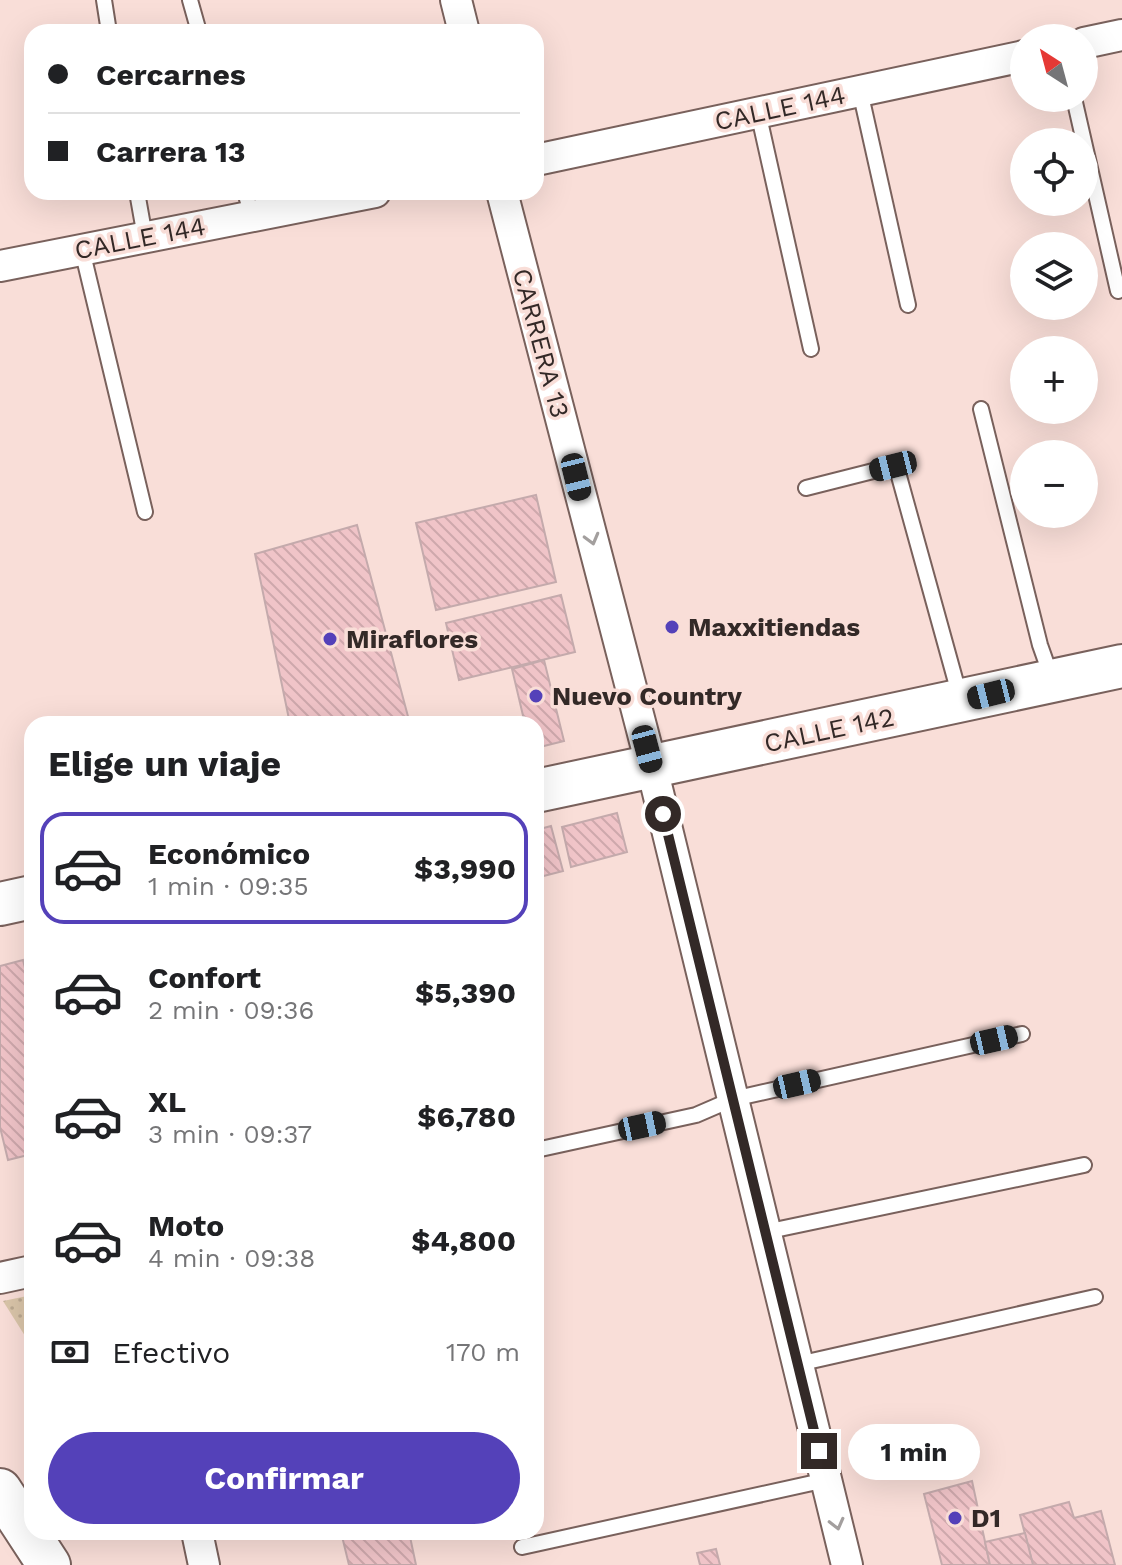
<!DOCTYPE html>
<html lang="es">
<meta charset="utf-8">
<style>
:root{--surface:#fff;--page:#f2f2f2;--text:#202124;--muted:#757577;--line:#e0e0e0;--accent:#5441b9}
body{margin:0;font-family:"Work Sans",sans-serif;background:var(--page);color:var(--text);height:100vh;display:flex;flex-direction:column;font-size:30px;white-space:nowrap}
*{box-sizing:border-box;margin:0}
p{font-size:26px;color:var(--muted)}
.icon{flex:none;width:44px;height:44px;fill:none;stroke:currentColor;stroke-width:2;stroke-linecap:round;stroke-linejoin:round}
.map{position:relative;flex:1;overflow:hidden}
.side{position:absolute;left:24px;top:716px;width:520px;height:824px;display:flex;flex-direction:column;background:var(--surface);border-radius:24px;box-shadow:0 8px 32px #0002}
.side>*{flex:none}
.guide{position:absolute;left:24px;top:24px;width:520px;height:176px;border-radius:24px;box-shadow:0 8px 32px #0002;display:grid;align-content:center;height:176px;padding:0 24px;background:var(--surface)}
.needle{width:52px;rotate:324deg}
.fabs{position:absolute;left:1010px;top:24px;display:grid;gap:16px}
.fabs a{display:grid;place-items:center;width:88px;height:88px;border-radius:50%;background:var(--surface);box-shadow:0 8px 32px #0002;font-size:40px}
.end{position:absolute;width:36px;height:36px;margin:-18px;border:10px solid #332927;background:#fff;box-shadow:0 0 0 4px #fff}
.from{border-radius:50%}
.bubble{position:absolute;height:56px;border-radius:28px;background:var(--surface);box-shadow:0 8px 32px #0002;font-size:26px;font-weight:700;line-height:56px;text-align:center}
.car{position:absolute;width:24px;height:48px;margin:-24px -12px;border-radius:10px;box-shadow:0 0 6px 2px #0007;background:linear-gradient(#222 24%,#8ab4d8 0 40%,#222 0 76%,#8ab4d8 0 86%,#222 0)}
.guide b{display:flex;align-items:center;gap:28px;height:76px;font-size:30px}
.guide b+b{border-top:2px solid var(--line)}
.guide i{width:20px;height:20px;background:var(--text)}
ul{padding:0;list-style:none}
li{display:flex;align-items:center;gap:24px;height:112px;margin:0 16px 12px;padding:0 8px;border:4px solid transparent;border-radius:24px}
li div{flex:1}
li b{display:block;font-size:30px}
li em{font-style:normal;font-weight:700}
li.current{border-color:var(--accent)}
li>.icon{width:72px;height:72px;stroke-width:1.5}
h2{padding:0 24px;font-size:36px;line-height:96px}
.pay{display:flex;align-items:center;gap:20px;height:88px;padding:0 24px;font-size:30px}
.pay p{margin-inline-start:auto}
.button{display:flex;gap:16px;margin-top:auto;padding:16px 24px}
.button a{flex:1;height:92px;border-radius:48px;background:var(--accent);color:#fff;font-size:32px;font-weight:700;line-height:92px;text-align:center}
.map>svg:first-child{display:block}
.grass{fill:url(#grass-dots)}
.building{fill:url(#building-back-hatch);stroke:#c4aaac;stroke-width:2}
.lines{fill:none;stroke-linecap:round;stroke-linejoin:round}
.service-casing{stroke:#79615c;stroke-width:18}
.minor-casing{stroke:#79615c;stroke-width:34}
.secondary-casing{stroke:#79615c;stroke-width:46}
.service{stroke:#fff;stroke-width:14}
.minor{stroke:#fff;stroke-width:30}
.secondary{stroke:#fff;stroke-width:42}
.oneway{stroke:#a39f9e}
.route{stroke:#332927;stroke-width:10}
.poi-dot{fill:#5441b9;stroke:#f9ded8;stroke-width:3}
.labels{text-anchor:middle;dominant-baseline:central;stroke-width:7;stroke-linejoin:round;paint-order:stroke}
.street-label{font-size:26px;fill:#332927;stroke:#f9ded8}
.poi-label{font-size:26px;font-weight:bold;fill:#332927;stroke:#f9ded8;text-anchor:start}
</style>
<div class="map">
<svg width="1122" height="1565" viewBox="0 0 1122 1565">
<defs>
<pattern id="grass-dots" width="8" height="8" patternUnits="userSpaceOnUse" patternTransform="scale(2)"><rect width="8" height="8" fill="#dac5a9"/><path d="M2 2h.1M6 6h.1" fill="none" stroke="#bca991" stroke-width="1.8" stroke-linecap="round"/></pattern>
<pattern id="building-back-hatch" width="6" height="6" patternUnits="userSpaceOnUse" patternTransform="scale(2)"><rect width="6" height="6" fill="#f0c4c8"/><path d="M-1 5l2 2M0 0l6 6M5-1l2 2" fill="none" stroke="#cea8ac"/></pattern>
</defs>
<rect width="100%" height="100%" fill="#f9ded8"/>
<!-- grass -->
<path class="grass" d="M32,1295V1347L3,1301Z"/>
<!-- building -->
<g class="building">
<path d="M536,495L556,582L436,610L416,523Z"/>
<path d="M357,525L410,724H290L255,554Z"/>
<path d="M561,595L575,652L459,680L446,623Z"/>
<path d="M544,660L564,741L536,748V724H525L512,669Z"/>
<path d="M617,813L627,852L571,867L562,827Z"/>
<path d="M551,826L563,871L536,878V830Z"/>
<path d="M23,960L32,996V1154L8,1160L0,1127V966Z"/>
<path d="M972,1481L990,1565H942L924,1494Z"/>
<path d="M1069,1502L1074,1518L1101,1511L1115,1565H1033L1020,1515Z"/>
<path d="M341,1532H409L416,1565H349Z"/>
<path d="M1025,1533L1033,1565H990L985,1542Z"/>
<path d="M716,1549L720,1565H700L697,1553Z"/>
</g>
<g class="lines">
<!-- service casing -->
<g class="service-casing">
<g id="service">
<path d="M104,0L109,32"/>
<path d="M190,0L199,32"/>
<path d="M860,91L908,305"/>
<path d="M1074,98L1118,291"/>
<path d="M758,112L811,349"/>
<path d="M137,192L145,237"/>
<path d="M245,192L252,216"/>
<path d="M82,250L145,512"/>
<path d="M981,409L1040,645L1052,679"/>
<path d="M806,488L893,466L897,469L960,697"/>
<path d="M536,1150L696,1115L733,1099L1022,1034"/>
<path d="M765,1232L1084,1165"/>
<path d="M798,1364L1095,1297"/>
<path d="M522,1547L826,1480"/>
</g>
</g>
<!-- minor casing -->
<g class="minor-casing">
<g id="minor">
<path d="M456,0L464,32"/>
<path d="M1084,43L1122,35"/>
<path d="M536,160L1024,56"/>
<path d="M502,192L652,768L847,1565"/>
<path d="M0,266L375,192"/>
<path d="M0,1278L32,1271"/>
<path d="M197,1532L204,1565"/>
</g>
</g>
<!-- secondary casing -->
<g class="secondary-casing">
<g id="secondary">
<path d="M536,791L1122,666"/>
<path d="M0,904L32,897"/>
<path d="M0,1490L49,1565"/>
</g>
</g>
<!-- service -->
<use href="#service" class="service"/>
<!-- minor -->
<use href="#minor" class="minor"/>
<!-- secondary -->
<use href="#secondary" class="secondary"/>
</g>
<!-- one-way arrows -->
<defs><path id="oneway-chevron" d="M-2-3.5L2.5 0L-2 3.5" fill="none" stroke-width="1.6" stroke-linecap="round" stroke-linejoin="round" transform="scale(2)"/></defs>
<g class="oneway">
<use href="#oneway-chevron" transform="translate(592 539) rotate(75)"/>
<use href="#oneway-chevron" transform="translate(837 1524) rotate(76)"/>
</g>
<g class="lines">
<!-- route -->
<path class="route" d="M663,814L819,1451"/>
</g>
<!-- markers -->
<g class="poi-dot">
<circle cx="672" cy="627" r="8"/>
<circle cx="330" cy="639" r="8"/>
<circle cx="536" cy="696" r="8"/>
<circle cx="955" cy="1518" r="8"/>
</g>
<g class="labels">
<!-- street labels -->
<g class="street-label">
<text transform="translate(780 108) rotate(-12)">CALLE 144</text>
<text transform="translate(140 238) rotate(-11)">CALLE 144</text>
<text transform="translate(541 343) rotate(75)">CARRERA 13</text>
<text transform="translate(829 730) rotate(-12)">CALLE 142</text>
</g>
<!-- poi labels -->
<g class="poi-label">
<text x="688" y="627">Maxxitiendas</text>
<text x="346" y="639">Miraflores</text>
<text x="552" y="696">Nuevo Country</text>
<text x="971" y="1518">D1</text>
</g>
</g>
</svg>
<div class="fabs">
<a><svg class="needle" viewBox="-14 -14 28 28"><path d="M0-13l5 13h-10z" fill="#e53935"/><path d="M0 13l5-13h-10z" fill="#757577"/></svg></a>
<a><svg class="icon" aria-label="locate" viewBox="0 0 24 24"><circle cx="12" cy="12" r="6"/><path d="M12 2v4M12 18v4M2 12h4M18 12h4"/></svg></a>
<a><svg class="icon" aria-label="layers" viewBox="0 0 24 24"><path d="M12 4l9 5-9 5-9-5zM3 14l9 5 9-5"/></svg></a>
<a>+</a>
<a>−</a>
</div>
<i class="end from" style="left:663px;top:814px"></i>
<i class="end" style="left:819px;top:1451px"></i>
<div class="bubble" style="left:848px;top:1424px;width:132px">1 min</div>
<i class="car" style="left:893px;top:466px;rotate:256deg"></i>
<i class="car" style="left:576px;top:477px;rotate:166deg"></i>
<i class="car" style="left:991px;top:694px;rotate:256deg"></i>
<i class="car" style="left:647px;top:749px;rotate:165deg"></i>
<i class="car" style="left:994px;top:1040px;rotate:77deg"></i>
<i class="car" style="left:797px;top:1084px;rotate:77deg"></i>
<i class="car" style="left:642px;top:1126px;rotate:78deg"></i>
<div class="guide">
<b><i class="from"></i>Cercarnes</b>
<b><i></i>Carrera 13</b>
</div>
<section class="side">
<h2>Elige un viaje</h2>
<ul>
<li class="current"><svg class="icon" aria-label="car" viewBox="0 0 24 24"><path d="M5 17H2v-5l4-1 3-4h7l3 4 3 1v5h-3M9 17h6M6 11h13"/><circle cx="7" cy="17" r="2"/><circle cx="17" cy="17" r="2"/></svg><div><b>Económico</b><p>1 min · 09:35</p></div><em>$3,990</em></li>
<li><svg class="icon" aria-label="car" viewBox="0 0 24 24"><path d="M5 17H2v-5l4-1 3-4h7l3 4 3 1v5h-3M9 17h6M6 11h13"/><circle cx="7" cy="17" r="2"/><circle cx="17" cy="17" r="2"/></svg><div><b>Confort</b><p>2 min · 09:36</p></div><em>$5,390</em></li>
<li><svg class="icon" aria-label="car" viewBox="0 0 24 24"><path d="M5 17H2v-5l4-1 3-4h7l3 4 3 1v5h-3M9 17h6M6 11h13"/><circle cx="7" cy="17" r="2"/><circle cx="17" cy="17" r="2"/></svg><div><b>XL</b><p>3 min · 09:37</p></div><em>$6,780</em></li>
<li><svg class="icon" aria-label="car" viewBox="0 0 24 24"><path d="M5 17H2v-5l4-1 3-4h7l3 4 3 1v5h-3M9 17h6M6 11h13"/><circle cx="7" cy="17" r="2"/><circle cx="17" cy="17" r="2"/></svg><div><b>Moto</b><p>4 min · 09:38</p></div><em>$4,800</em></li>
</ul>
<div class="pay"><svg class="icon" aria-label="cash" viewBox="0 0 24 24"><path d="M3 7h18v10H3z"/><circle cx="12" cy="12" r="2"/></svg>Efectivo<p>170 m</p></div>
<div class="button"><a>Confirmar</a></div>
</section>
</div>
